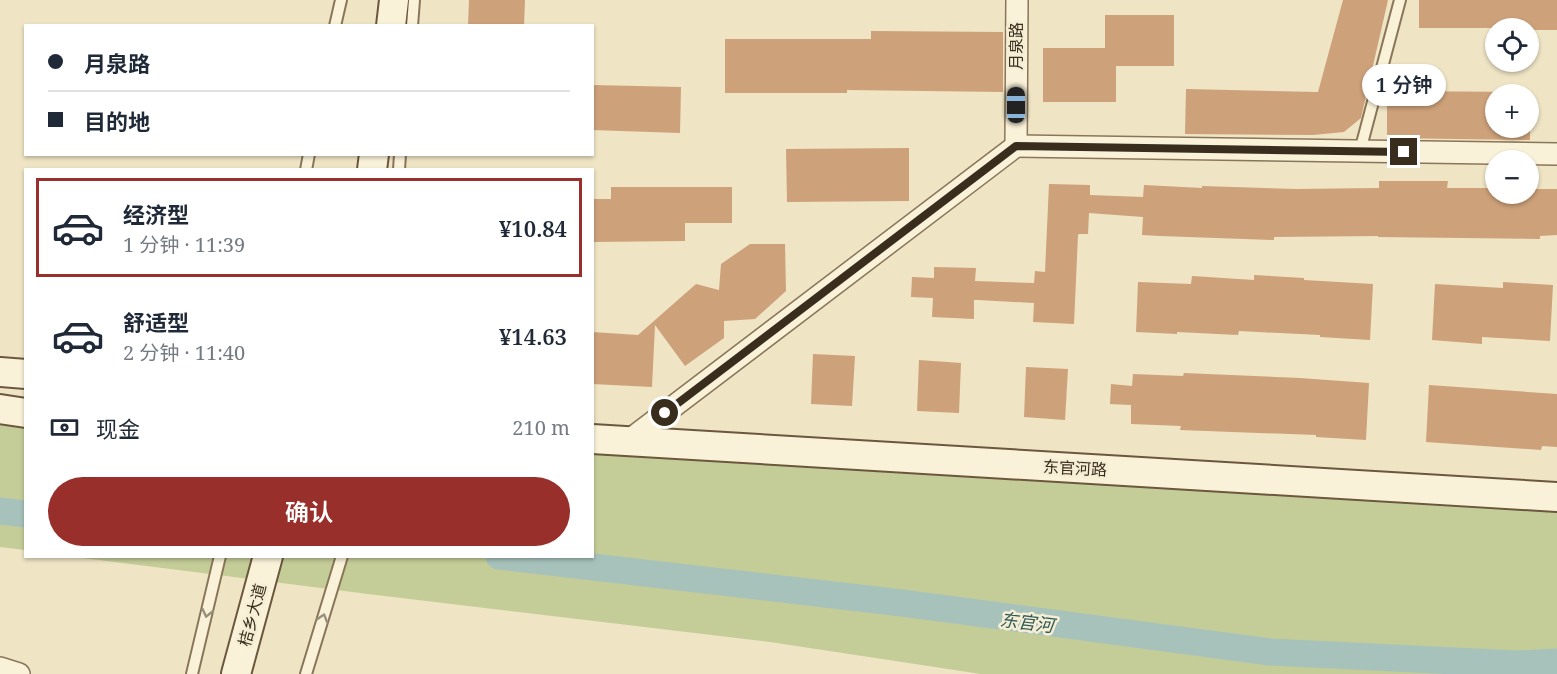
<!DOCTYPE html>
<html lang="zh">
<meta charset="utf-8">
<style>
:root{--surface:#fff;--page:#f2f2f3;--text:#1f2937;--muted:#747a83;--line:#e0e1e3;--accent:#992f2a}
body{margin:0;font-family:"Noto Serif","Noto Sans SC",serif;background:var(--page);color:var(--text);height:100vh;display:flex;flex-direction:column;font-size:22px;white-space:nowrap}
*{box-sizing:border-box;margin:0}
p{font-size:20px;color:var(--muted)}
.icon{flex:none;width:33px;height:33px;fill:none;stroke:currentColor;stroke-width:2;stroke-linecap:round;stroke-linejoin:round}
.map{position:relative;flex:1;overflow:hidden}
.panel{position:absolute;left:24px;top:168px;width:570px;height:390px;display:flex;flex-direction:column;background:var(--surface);border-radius:0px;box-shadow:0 2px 4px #0004}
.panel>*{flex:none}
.hud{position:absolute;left:24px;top:24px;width:570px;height:132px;border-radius:0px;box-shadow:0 2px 4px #0004;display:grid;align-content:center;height:132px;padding:0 24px;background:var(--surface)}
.controls{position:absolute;left:1485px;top:18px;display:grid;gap:12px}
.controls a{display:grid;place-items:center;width:54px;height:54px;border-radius:50%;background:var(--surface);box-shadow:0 2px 4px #0004;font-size:30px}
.end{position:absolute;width:27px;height:27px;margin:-14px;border:8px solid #392d1e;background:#fff;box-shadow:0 0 0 3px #fff}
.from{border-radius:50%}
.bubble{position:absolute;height:42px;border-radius:21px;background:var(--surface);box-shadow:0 2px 4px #0004;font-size:20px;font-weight:600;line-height:42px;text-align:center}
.car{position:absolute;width:18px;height:36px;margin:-18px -9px;border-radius:8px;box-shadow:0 0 4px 2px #0007;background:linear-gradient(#222 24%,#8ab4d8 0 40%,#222 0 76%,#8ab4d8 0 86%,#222 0)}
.hud b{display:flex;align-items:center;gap:21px;height:57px;font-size:22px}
.hud b+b{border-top:2px solid var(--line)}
.hud i{width:15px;height:15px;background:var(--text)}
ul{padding:10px 0 0;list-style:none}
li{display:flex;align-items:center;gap:18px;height:99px;margin:0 12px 9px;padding:0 12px;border:3px solid transparent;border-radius:0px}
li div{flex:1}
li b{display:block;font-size:22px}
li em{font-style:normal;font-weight:600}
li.selected{border-color:var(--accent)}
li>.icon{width:54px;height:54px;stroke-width:1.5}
.pay{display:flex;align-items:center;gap:15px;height:66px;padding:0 24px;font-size:22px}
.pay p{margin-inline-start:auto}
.button{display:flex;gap:12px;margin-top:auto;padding:12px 24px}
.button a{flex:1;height:69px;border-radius:36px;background:var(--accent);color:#fff;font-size:24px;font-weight:600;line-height:69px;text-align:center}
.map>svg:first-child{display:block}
.green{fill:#c4cd98}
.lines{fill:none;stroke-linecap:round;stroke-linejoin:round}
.canal{stroke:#a6c2bb;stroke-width:27}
.building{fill:#cda17a;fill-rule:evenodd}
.lane-casing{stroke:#89765a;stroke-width:14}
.street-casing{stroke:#89765a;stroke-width:24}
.secondary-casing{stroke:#6b573e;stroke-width:32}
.lane{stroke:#f9f1d8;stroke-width:10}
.street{stroke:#f9f1d8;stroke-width:21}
.secondary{stroke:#f9f1d8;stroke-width:28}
.oneway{stroke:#998f7b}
.route{stroke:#392d1e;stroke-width:8}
.labels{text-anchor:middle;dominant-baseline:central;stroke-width:5;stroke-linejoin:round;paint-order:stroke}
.street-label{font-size:16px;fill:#392d1e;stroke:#f6eed4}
.water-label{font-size:18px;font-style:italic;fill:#2e5959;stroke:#f6eed4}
</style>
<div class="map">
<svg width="1557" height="674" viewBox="0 0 1557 674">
<rect width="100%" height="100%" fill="#efe4c4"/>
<!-- green -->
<g class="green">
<path d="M0,420L25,424V550L0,547Z"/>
<path d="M593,439L1557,497V674H981L770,642L368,594L75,557L592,556Z"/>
</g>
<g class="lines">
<!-- canal -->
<g class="canal">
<path d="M0,511L26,514"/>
<path d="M499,556L902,603L1270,652L1517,664L1557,662"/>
</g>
</g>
<!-- building -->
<g class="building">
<path d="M469,0H525L524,26H468Z"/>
<path d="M1343,0H1388L1361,118L1344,132L1313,135L1185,134L1186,89L1318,92Z"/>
<path d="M1419,0H1557V30H1528V28H1419Z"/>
<path d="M1105,15H1174V66H1116V102H1043V48H1105Z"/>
<path d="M871,31L1003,32V92L847,90V93H725V39H871Z"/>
<path d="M592,85L681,87L680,133L592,130Z"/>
<path d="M1384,91L1530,92V140L1387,138V95L1381,101ZM1496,94H1528V128H1496Z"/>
<path d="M909,148V201L787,202L786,149Z"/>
<path d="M1379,181H1448L1447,188H1496V194H1528V189H1557V235L1540,236V239L1378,237V236L1274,237V240L1160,236L1142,235L1143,217L1089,213L1088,234H1079L1078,235L1074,324L1033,322L1034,303L978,300H974V319L932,317L933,298L911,297L912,277L934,278V267L976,268L975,281L1034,283L1035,271L1045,272L1049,184L1090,185V195L1143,197L1144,185L1202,188V186L1296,189L1379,188Z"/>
<path d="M611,187H732V223H685V241L592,242V199H611Z"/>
<path d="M750,244H785L786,291L755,319L724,321V338L685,366L655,325L652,387L592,384V332L638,335L696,284L719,290L721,264Z"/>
<path d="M1254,275L1304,278V280L1373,284L1370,340L1320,337V335L1239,331L1238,335L1177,332V334L1136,332L1138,282L1191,284L1192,276L1254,280Z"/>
<path d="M1503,282L1553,285L1550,341L1482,337V344L1432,340L1435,284L1503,288Z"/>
<path d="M813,354L855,356L852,406L811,404Z"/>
<path d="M919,360L961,363L959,413L917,411Z"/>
<path d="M1026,367L1068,369L1065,420L1024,417Z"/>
<path d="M1184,373L1300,378L1369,383L1366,440L1316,437V435L1180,430L1181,426L1131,424V405L1110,404L1111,384L1132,386L1133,374L1183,376Z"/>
<path d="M1429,385L1557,394V447L1542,446L1541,450L1426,442Z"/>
</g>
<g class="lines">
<!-- lane casing -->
<g class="lane-casing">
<g id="lane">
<path d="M335,26L341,0"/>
<path d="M412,26L414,0"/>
<path d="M1360,151L1400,0"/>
<path d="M306,170L309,154"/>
<path d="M399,170L400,154"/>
<path d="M192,674L220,556"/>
<path d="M306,674L342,556"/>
</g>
</g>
<!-- street casing -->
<g class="street-casing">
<g id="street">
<path d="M1016,146L1557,154"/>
<path d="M628,441L1016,146L1017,0"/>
<path d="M0,668L19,674"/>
</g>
</g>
<!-- secondary casing -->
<g class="secondary-casing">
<g id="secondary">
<path d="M391,26L394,0"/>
<path d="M372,170L374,154"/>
<path d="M0,372L26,374"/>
<path d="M0,409L26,413"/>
<path d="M592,439L1557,497"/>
<path d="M236,674L268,556"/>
</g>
</g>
<!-- lane -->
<use href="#lane" class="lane"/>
<!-- street -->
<use href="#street" class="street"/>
<!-- secondary -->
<use href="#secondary" class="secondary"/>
</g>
<!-- one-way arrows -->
<defs><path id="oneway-chevron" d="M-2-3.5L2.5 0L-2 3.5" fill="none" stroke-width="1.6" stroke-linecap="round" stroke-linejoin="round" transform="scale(1.5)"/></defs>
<g class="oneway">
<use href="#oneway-chevron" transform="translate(207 613) rotate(103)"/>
<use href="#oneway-chevron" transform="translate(323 618) rotate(-73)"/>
</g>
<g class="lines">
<!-- route -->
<path class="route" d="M665,413L1016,146L1404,152"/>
</g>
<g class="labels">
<!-- street labels -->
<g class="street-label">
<text transform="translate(1016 46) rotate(-90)">月泉路</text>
<text transform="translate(1075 468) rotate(3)">东官河路</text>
<text transform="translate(252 615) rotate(-75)">桔乡大道</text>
</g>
<!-- water labels -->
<g class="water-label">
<text transform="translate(1027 622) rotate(7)">东官河</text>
</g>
</g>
</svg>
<div class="controls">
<a><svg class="icon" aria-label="locate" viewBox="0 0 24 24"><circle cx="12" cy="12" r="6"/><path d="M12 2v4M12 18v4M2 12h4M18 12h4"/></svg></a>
<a>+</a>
<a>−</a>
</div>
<i class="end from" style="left:665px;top:413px"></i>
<i class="end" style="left:1404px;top:152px"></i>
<div class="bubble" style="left:1362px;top:64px;width:84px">1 分钟</div>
<i class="car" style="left:1016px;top:105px;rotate:0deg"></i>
<div class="hud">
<b><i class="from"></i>月泉路</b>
<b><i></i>目的地</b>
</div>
<section class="panel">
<ul>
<li class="selected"><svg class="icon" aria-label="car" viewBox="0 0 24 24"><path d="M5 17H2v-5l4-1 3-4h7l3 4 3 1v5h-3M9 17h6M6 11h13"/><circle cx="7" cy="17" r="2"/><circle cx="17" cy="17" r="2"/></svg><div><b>经济型</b><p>1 分钟 · 11:39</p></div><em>¥10.84</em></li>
<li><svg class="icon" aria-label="car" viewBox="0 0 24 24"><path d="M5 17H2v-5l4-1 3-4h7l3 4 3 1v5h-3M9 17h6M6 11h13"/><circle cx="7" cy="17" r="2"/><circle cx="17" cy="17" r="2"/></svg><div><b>舒适型</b><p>2 分钟 · 11:40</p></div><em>¥14.63</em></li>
</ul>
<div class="pay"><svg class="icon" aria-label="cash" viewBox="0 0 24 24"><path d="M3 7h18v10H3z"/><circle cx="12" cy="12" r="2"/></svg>现金<p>210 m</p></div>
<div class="button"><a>确认</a></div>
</section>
</div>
